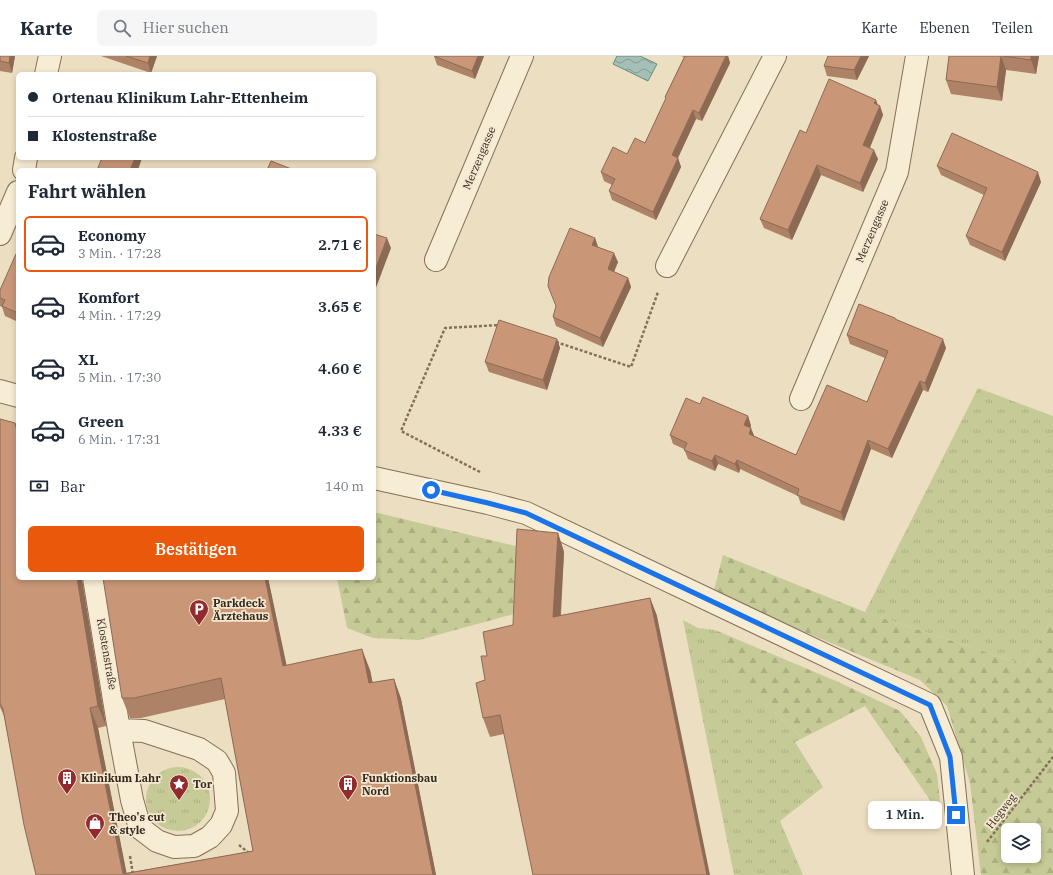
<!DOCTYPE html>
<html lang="de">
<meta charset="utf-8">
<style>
:root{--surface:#fff;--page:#f6f6f7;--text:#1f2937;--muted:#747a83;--line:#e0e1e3;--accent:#ea580c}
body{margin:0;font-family:"IBM Plex Serif",serif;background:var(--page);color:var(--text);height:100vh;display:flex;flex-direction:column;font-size:15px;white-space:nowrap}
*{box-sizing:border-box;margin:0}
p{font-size:13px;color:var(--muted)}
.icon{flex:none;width:22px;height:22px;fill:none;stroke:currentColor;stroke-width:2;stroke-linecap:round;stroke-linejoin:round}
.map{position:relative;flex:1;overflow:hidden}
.sheet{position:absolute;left:16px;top:112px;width:360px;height:412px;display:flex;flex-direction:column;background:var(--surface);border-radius:6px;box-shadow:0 2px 6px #0003}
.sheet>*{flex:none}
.top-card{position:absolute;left:16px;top:16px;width:360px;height:88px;border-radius:6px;box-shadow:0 2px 6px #0003;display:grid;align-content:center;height:88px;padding:0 12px;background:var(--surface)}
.fabs{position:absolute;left:1001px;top:767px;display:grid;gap:8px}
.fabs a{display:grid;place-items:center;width:40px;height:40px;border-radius:6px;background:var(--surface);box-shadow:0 2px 6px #0003;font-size:20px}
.end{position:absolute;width:18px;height:18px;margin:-9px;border:5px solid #1a73e8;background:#fff;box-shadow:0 0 0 2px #fff}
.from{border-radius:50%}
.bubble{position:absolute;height:28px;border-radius:6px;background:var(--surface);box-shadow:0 2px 6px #0003;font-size:13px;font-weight:600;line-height:28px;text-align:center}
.top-card b{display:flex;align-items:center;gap:14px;height:38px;font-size:15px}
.top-card b+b{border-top:1px solid var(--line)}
.top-card i{width:10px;height:10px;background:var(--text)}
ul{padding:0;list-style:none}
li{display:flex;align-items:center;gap:12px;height:56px;margin:0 8px 6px;padding:0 4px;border:2px solid transparent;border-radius:6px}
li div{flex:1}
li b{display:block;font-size:15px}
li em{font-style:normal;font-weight:600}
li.current{border-color:var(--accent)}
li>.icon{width:36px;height:36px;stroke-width:1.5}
h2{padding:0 12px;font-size:18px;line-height:48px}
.pay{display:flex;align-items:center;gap:10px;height:44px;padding:0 12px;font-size:15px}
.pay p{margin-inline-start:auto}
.action{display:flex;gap:8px;margin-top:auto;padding:8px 12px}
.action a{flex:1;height:46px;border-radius:6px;background:var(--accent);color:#fff;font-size:16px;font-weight:600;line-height:46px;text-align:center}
header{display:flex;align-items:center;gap:24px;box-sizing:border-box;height:56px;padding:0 20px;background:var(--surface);border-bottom:1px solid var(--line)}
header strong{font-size:19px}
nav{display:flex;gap:22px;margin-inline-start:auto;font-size:14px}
.search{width:280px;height:36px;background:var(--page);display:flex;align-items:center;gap:10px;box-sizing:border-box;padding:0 14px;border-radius:6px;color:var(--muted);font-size:15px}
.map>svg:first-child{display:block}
.grass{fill:url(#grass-tufts)}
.forest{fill:url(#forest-firs);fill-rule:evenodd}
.water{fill:url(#water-waves);stroke:#6b8c83}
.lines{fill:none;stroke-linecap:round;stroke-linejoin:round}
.minor-casing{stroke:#856f59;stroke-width:24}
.path{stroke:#856f59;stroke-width:2.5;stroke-dasharray:3 2;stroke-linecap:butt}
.minor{stroke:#f7ecd4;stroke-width:22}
.wall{fill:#ad8267}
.shaded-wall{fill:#8d6a54}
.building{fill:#c99778;stroke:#8d6a54}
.route{stroke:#1a73e8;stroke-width:5}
.labels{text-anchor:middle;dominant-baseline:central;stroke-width:3.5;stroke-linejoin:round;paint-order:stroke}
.street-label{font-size:11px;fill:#35281d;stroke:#f4e9d0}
.poi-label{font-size:11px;font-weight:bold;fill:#35281d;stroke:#f4e9d0;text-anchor:start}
</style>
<header>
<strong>Karte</strong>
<div class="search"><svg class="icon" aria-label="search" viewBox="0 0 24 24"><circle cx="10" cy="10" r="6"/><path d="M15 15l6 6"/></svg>Hier suchen</div>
<nav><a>Karte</a><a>Ebenen</a><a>Teilen</a></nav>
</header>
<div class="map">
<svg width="1053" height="819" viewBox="0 0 1053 819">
<defs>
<pattern id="grass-tufts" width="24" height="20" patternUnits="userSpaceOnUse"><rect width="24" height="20" fill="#c5ca96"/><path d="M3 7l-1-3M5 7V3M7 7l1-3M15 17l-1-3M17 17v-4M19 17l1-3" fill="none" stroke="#aaae81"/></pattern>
<pattern id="forest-firs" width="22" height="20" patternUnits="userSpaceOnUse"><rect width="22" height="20" fill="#c5ca96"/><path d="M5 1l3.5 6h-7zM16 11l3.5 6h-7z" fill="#aaae81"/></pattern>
<pattern id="water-waves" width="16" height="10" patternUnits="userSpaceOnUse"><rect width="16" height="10" fill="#a4bfb6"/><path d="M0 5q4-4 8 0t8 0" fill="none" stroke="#869b93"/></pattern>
</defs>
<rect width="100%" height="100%" fill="#ecdec1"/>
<!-- grass -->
<g class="grass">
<path d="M978,332L1053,360V561L1027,610L865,556Z"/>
<path d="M683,564L698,572L715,574L734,620L803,682L795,686L823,731L780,765L803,819H734Z"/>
<circle cx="178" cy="743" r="32"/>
</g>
<!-- forest -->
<g class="forest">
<path d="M374,456L524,492L521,556L419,584L373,582L347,572L337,522H374Z"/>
<path d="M723,499L865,556L1027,610L1053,561V819H981L970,727L947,650L920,624L713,538ZM1008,774H1034V800H1008Z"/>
<path d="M715,574L836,625L900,655L921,681L937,718L941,753L939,757L865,650L803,682L734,620Z"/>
</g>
<!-- water -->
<path class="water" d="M617,0H640L657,8L648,25L613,8Z"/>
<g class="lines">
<!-- minor casing -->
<g class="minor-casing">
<g id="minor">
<path d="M46,18L50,0"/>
<path d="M24,114L26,102"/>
<path d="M0,178L18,136"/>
<path d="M436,204L522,0"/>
<path d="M667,210L775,0"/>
<path d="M0,335L18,340"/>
<path d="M801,343L897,116L917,0"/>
<path d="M374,422L488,447L526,457L930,649L951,701L963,819"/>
<path d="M94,522L119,674L132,744L140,772L157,785L174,791L194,790L210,781L221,769L227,755L224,717L217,705L199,693L144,675L119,674"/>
</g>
</g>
<!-- path -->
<g class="path">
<path d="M556,286L631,311L658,236"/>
<path d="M480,416L401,375L445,272L500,269"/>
<path d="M987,786L1053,701"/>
<path d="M239,789L249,797"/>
<path d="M130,800L133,819"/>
</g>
<!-- minor -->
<use href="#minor" class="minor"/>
</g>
<!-- wall -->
<g class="wall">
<path d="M0,0H15L12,17L0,15Z"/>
<path d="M101,0H157L151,17Z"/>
<path d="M434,0H484L475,23L437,9Z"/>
<path d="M681,0H728L730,7L702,65L696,63L678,102L681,111L656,164L612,144L609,135L612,129L604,125L601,116L627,98L645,87L666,43L665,41L684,1Z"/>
<path d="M869,0L857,24L827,20L824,10Z"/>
<path d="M949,0H1039L1036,18L1006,14L1002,45L951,38L946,24Z"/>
<path d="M876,44L877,48L880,50L883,59L870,92L878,103L863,136L821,119L792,184L764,172L760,163L806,77Z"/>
<path d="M937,110L1041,126L1005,205L970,189L966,180L984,139L941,119Z"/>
<path d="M595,182L598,191L618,206L614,216L628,222L631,231L603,291L556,270L553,261Z"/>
<path d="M18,199V266L5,260L2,251L0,250V234Z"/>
<path d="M896,264L946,292L928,336L923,334L892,402L871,393L844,465L801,448L798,440L740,413L739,417L718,408L715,415L688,403L684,393L673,388L670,379L700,348L748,360L751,370L750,372L754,380L796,399L867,346L885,302L850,288L847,279Z"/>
<path d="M557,283L560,292L547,334L489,316L485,306Z"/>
<path d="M0,363L15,367L18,375V522L82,524L106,670L98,672L126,817L253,795L225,643L141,662H130L122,642L268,522L286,609L370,614L372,627L394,623L401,643L436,819H36L4,660L0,651Z"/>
<path d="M558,477L564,496L561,560L650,542L657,560L504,678L490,681L483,662L485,624L513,569Z"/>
</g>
<!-- shaded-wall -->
<g class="shaded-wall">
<path d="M10,0H15L12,17L9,7Z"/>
<path d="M150,0H157L151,17L148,7Z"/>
<path d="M478,0H484L475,23L472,15Z"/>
<path d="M726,0H728L730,7L702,65L699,57Z"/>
<path d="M861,0H869L857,24L854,14Z"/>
<path d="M1001,0L1006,14L1002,45L997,31Z"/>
<path d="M1031,0H1039L1036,18L1031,4Z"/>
<path d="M876,44L879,52L880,50L883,59L867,98L863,89L874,47Z"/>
<path d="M693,54L696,63L675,108L672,99Z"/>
<path d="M874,94L878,103L863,136L860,127Z"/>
<path d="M135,102H142L138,114H130Z"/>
<path d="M678,102L681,111L656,164L653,156Z"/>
<path d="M817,109L821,119L792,184L788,174Z"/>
<path d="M1038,116L1041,126L1005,205L1002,196Z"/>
<path d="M387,182L391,192L374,237V217Z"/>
<path d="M595,182L598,191L592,189Z"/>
<path d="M614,197L618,206L611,222L608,213Z"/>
<path d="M628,222L631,231L603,291L600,282Z"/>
<path d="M557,283L560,292L547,334L543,324Z"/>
<path d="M943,283L946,292L928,336L925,327Z"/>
<path d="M920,325L923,334L892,402L888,393Z"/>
<path d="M748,360L751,370L747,378L744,369Z"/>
<path d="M751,372L755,382L749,378Z"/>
<path d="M868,384L871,393L844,465L841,456Z"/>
<path d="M715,399L718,408L715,415L712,405Z"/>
<path d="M737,404L740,413L739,417L735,408Z"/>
<path d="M558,477L564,496L559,580L553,561Z"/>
<path d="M77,522H82V524L106,670L98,650Z"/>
<path d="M265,522H268L291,630L283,610Z"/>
<path d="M650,542L657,560L710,819H707Z"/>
<path d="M362,593L370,614L377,647L369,627Z"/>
<path d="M394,623L401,643L436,819H433Z"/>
<path d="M90,652L98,672L127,819H124Z"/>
</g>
<!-- building -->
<g class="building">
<path d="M0,0H10L9,7L0,5Z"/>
<path d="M126,0H150L148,7Z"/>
<path d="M434,0H478L472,15Z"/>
<path d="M685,0H726L699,57L693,54L672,99L678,102L653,156L609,135L615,123L601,116L613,91L627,98L635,82L645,87L666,42L665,41Z"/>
<path d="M828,0H861L854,14L824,10Z"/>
<path d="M949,0H1001L997,31L946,24Z"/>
<path d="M1003,0H1031V4Z"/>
<path d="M829,23L876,44L874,47L880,50L863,89L874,94L860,127L817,109L788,174L760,163L800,74L806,77Z"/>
<path d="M952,77L1038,116L1002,196L966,180L987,132L937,110Z"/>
<path d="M102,102H135L130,114H97Z"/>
<path d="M271,105L294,114H267Z"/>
<path d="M570,172L595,182L592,189L614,197L608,213L628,222L600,282L553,261L556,250L548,230L549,221Z"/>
<path d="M374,178L387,182L374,217Z"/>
<path d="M16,198L18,199V257L2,250L5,244L0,242V234Z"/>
<path d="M859,248L895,262V263L943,283L925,327L920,325L888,393L868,384L841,456L797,439L799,433L737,404L735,408L715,399L712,405L684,394L687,387L670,379L686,342L700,348L703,341L748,360L744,369L751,372L749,378L796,399L827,329L867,346L888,295L847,279Z"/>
<path d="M499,264L557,283L543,324L485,306Z"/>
<path d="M0,363L15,367L18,379V522H77L98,650L90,652L123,818L253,795L221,622L134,642H122L103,522H265L283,610L362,593L369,627L394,623L433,819H36L24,769L3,653L0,647Z"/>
<path d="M517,473L558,477L553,561L650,542L707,819H533L500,659L483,662L476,627L485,624L481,600H487L483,576L513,569Z"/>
</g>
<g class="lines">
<!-- route -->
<path class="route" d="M431,434L488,447L526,457L930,649L950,701L956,759"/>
</g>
<!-- icons -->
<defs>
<g id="parking-pin" transform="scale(1)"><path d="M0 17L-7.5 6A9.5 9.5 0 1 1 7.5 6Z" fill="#922b2f" stroke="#f4e9d0"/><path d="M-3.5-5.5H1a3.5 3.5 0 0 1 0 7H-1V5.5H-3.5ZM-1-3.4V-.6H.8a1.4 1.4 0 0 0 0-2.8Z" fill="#fff"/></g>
<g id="building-pin" transform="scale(1)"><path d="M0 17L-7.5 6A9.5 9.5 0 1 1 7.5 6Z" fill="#922b2f" stroke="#f4e9d0"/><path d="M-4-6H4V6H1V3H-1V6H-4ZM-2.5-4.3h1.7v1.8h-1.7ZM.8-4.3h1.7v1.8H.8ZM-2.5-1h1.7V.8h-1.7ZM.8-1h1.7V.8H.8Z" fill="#fff"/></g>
<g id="sight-pin" transform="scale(1)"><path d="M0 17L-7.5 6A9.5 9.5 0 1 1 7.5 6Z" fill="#922b2f" stroke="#f4e9d0"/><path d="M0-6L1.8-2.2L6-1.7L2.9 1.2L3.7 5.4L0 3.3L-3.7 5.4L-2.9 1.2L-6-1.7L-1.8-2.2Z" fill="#fff"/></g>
<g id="shop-pin" transform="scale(1)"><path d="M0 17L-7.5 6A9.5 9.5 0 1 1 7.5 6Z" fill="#922b2f" stroke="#f4e9d0"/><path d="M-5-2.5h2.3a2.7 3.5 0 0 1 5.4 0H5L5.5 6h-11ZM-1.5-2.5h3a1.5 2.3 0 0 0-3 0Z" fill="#fff"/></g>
</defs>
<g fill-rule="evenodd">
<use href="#parking-pin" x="199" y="553"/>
<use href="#building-pin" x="67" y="722"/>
<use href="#sight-pin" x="179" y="728"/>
<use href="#building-pin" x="348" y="728"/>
<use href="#shop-pin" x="95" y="767"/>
</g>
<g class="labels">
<!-- street labels -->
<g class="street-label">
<text transform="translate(479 102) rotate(-67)">Merzengasse</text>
<text transform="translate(872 175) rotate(-67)">Merzengasse</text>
<text transform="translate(107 598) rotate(80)">Klostenstraße</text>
<text transform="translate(1001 755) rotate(-52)">Hegweg</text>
</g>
<!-- poi labels -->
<g class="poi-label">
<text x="213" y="547">Parkdeck<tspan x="213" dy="13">Ärztehaus</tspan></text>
<text x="81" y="722">Klinikum Lahr</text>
<text x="362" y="722">Funktionsbau<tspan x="362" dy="13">Nord</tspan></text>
<text x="193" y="728">Tor</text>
<text x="109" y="761">Theo's cut<tspan x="109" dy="13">&amp; style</tspan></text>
</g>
</g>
</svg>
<div class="fabs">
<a><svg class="icon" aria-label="layers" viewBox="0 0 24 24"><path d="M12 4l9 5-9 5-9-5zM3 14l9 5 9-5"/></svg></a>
</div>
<i class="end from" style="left:431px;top:434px"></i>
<i class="end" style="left:956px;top:759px"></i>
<div class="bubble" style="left:868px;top:745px;width:74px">1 Min.</div>
<div class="top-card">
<b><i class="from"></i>Ortenau Klinikum Lahr-Ettenheim</b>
<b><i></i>Klostenstraße</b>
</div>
<section class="sheet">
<h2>Fahrt wählen</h2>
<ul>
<li class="current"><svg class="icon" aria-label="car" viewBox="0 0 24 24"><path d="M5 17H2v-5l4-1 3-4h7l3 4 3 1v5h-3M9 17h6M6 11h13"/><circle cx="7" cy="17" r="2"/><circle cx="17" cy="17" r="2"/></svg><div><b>Economy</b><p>3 Min. · 17:28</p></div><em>2.71 €</em></li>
<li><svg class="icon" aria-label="car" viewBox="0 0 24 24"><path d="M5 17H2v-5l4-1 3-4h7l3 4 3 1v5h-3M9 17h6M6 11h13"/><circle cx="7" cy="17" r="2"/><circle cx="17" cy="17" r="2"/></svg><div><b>Komfort</b><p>4 Min. · 17:29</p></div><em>3.65 €</em></li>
<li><svg class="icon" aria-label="car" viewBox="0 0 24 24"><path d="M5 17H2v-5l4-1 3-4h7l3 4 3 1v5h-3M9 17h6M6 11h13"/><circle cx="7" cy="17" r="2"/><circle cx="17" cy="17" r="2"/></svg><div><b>XL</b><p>5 Min. · 17:30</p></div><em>4.60 €</em></li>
<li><svg class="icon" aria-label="car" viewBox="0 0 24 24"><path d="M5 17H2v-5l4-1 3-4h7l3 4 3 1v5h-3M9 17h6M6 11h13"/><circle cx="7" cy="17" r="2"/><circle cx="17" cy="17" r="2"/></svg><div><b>Green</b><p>6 Min. · 17:31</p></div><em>4.33 €</em></li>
</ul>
<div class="pay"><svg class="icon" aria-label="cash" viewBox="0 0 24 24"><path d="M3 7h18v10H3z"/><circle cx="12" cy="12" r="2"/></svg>Bar<p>140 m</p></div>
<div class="action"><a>Bestätigen</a></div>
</section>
</div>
